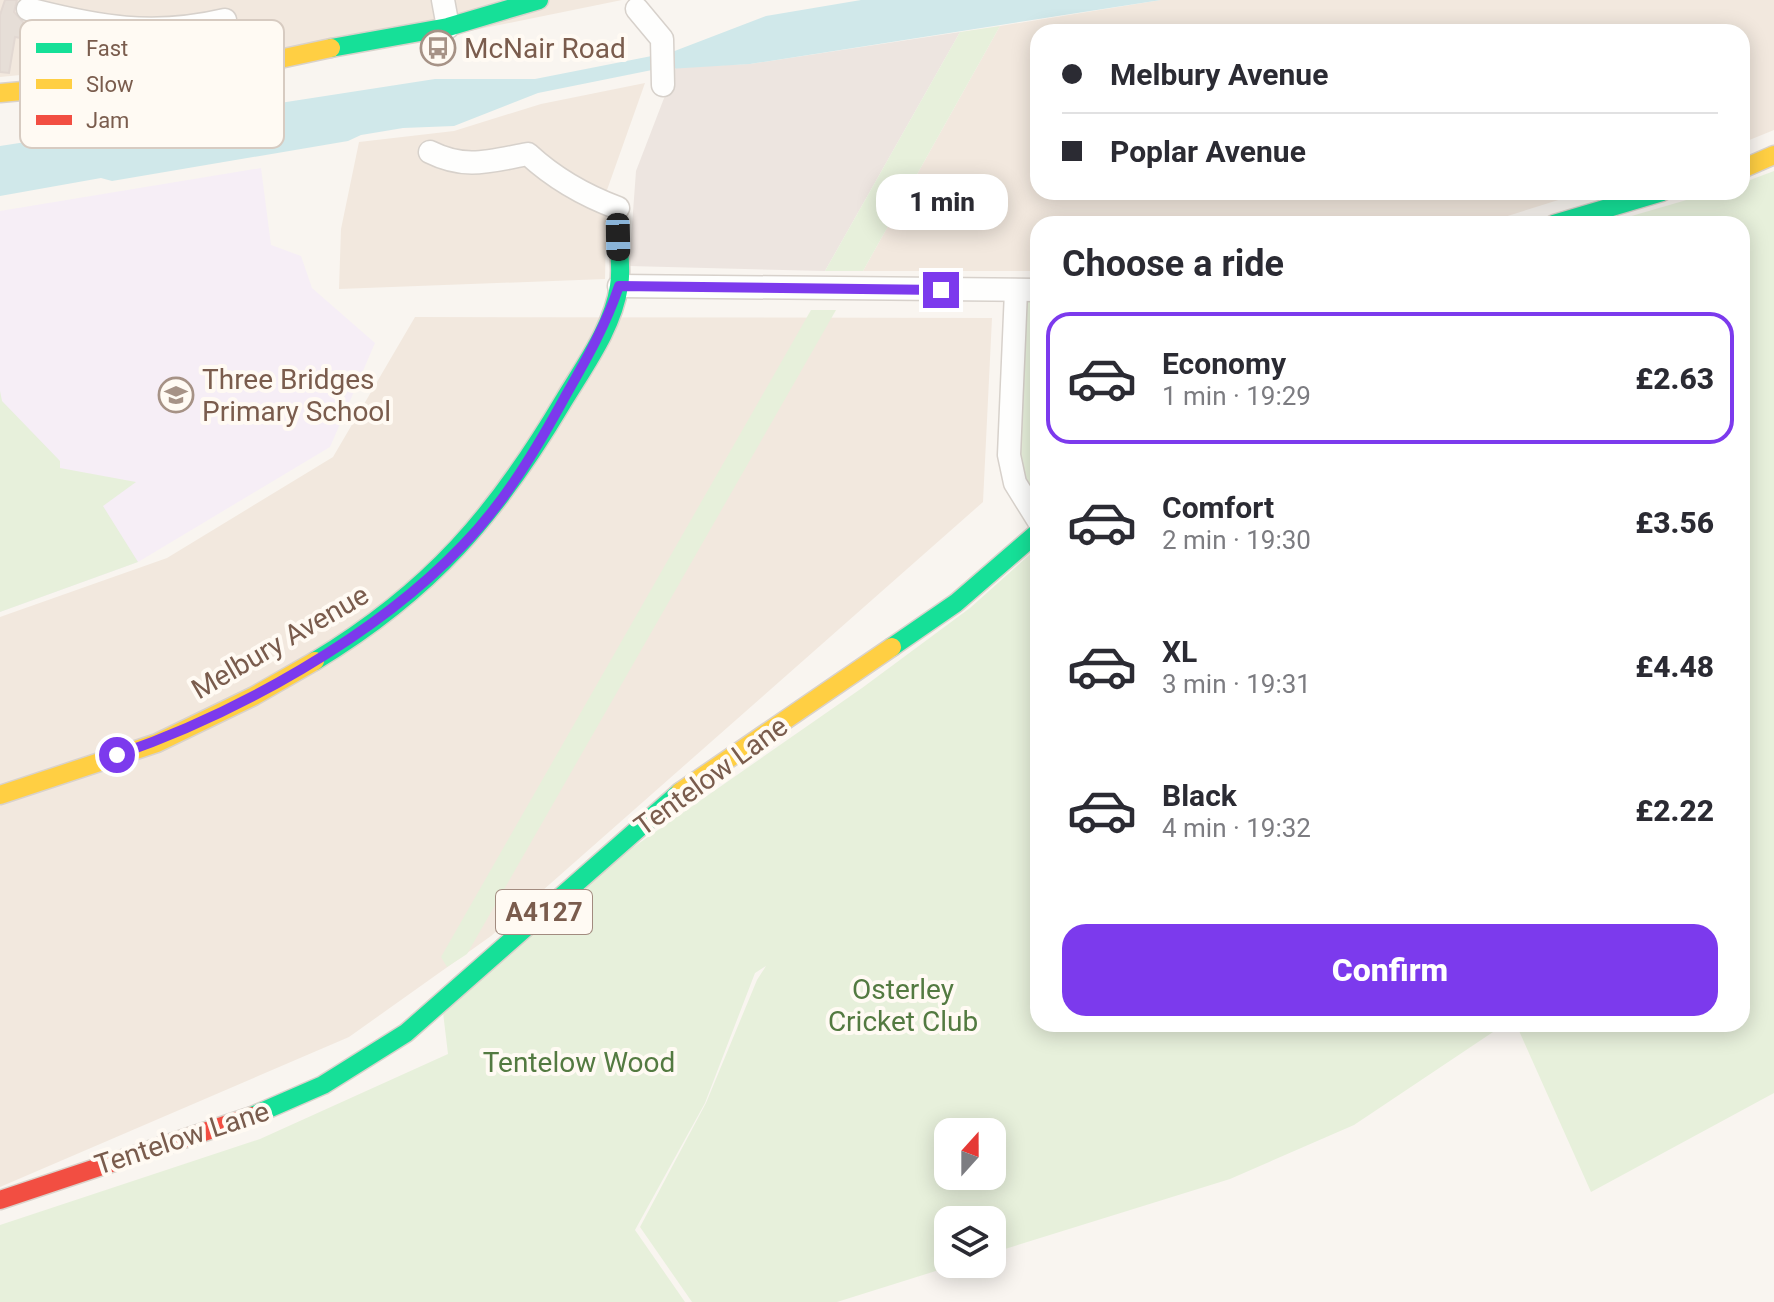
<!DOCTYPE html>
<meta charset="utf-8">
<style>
:root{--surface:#fff;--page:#f7f7f7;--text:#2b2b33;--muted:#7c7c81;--line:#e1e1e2;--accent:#7c3aed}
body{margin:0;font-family:Roboto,sans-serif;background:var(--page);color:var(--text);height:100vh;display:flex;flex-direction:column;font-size:30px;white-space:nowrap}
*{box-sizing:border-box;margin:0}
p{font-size:26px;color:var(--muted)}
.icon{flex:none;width:44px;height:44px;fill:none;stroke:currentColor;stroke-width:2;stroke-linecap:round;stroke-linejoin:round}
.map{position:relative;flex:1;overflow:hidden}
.details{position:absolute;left:1030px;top:216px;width:720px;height:816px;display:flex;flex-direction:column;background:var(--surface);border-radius:24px;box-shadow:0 4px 20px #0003}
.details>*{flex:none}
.top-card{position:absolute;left:1030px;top:24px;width:720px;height:176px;border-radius:24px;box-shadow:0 4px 20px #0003;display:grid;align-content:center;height:176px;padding:0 32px;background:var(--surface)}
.needle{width:52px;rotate:21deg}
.tools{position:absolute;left:934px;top:1118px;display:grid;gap:16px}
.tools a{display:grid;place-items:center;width:72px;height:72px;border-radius:16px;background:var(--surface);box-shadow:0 4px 20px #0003;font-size:40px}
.end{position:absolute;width:36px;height:36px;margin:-18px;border:10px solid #7c3aed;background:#fff;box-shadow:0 0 0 4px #fff}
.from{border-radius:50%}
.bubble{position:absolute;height:56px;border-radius:24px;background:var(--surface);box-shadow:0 4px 20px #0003;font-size:26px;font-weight:800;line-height:56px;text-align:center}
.car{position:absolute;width:24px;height:48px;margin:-24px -12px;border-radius:10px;box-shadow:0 0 6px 2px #0007;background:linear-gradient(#222 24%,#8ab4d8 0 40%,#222 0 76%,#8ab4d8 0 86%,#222 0)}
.top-card b{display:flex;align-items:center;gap:28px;height:76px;font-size:30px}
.top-card b+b{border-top:2px solid var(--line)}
.top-card i{width:20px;height:20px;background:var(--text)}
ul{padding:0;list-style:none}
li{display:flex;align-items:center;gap:24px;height:132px;margin:0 16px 12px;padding:0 16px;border:4px solid transparent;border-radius:24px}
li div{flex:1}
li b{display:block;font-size:30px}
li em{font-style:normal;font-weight:800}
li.active{border-color:var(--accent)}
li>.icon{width:72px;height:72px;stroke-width:1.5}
h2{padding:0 32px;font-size:36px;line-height:96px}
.primary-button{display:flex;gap:16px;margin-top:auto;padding:16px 32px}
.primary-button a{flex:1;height:92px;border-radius:24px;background:var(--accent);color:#fff;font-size:32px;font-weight:800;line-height:92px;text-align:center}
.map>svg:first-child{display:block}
.residential{fill:#f2e8de}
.industrial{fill:#ede5e0}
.education{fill:#f6eef6}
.green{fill:#e7f0db;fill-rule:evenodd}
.water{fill:#d0e8ea}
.building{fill:#e6ded7;stroke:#e2d8d2;stroke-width:2}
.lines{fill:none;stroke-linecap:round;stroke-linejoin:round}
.street-casing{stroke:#d7d1cb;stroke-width:25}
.fast-casing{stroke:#d9d2cb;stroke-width:21}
.slow-casing{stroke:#d9d2cb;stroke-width:21}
.jam-casing{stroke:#d9d2cb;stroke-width:21}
.street{stroke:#fefefd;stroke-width:22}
.fast{stroke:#16e098;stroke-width:18}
.slow{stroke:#ffcf43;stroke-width:18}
.jam{stroke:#f24e42;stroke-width:18}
.route{stroke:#7c3aed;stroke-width:10}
.labels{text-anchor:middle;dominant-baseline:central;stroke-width:8;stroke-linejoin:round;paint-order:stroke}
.shield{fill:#fffaf3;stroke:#a28b7f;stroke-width:2}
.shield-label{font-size:26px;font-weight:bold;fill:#7a5c4d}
.poi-label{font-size:28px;fill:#7a5c4d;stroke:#fffaf3;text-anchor:start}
.street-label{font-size:28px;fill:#7a5c4d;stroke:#fffaf3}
.park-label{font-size:28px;fill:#537a41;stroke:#fffaf3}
.key{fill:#fffaf3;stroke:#d7cbc1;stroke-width:2}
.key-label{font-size:22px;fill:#7a5c4d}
</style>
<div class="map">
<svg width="1774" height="1302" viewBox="0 0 1774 1302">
<rect width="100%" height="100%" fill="#f9f5f0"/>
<!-- residential -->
<g class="residential">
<path d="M0,0H622L465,32L0,77Z"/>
<path d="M1161,0H1774V130L1742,143V32H1038V192H1584L1482,224H1038V271H863L1000,26Z"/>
<path d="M645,83L607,190L605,279L339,289L341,229L359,142L454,131L541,104Z"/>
<path d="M415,317L992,318L983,502L491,936L349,1037L0,1187V617L167,558L333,457Z"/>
</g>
<!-- industrial -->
<path class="industrial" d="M960,32L825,271L629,266L636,171L676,67L750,64Z"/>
<!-- education -->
<path class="education" d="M261,168L271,245L301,256L312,288L375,343L330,447L138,562L0,612V211Z"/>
<!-- green -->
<g class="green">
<path d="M1000,26L863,271H825L960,32Z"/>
<path d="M1774,171V1093L1591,1192L1516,1024H1742V224H1604L1714,192H1742V183Z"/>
<path d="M1038,290V520L1009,455L1016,291Z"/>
<path d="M811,310H836L467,954L447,967L441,957Z"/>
<path d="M0,391L2,401L60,461V468L136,482L103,506L138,562L0,612Z"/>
<path d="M1038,547V1024H1505L1354,1125L1230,1179L992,1253V1220H948V1264H958L837,1302H692L640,1227L706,1103L757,980L766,966L755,973L705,1103L635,1230L685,1302H0V1225L260,1139L448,1054L442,1004L556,901L862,688L970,608ZM948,1132H992V1176H948Z"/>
</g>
<!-- water -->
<path class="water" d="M861,0H1161L750,64L652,70L538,93L454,126L403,128L361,135L348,141L112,181L101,178L0,196V146L435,79H535L672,52L766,16Z"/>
<!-- building -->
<path class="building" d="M5,0H17L14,12L23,22L21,38L15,37L9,73L0,72V15Z"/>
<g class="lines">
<!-- street casing -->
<g class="street-casing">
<g id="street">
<path d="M443,0L448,27"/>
<path d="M28,9C98,27 153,37 225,20"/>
<path d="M637,9L662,39L663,85"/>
<path d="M205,25L210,74"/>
<path d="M430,152C466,170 490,161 528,154C555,179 583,195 618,208"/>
<path d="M619,286L1038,290"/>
<path d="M1016,291L1009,455L1015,483L1038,520"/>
</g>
</g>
<!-- fast casing -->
<g class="fast-casing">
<g id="fast">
<path d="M331,48L448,27L539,0"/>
<path d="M1554,224L1662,192"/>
<path d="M892,647L956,603L1038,532"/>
<path d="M315,661C431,591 496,515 564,400C585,365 613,327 619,286C622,270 619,253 618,237"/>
<path d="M252,1116L323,1085L406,1033L680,792"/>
</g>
</g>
<!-- slow casing -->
<g class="slow-casing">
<g id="slow">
<path d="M0,93L210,74L331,48"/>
<path d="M1742,169L1774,155"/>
<path d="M680,792L892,647"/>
<path d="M0,795L157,743L254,696L315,661"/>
</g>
</g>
<!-- jam casing -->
<g class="jam-casing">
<path id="jam" d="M0,1200L252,1116"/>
</g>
<!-- street -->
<use href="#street" class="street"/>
<!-- fast -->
<use href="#fast" class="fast"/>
<!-- slow -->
<use href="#slow" class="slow"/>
<!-- jam -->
<use href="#jam" class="jam"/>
</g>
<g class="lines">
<!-- route -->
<path class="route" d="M117,755C236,714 375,637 463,545C505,502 537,448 566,395C586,360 606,325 619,286L941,290"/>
</g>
<!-- icons -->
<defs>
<g id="bus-ring" transform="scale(1.8)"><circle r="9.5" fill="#fffaf3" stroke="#a69286" stroke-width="1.5"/><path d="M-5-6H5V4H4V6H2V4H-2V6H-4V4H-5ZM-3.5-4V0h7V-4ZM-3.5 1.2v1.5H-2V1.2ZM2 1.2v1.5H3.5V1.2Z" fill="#a69286"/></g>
<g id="school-ring" transform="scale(1.8)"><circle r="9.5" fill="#fffaf3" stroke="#a69286" stroke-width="1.5"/><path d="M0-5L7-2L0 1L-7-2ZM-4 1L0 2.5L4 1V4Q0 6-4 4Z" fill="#a69286"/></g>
</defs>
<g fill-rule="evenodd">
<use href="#bus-ring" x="438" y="48"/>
<use href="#school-ring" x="176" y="395"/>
</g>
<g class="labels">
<!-- shield labels -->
<rect class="shield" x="496" y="890" width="96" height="44" rx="6"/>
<g class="shield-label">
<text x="544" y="912">A4127</text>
</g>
<!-- poi labels -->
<g class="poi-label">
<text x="464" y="48">McNair Road</text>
<text x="202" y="379">Three Bridges<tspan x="202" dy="32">Primary School</tspan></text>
</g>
<!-- street labels -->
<g class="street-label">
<text transform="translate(280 642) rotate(-30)">Melbury Avenue</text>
<text transform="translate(711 776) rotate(-36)">Tentelow Lane</text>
<text transform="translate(182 1138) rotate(-18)">Tentelow Lane</text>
</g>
<!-- park labels -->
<g class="park-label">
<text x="903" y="989">Osterley<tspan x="903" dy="32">Cricket Club</tspan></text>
<text x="579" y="1062">Tentelow Wood</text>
</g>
</g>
<!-- legend -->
<rect x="20" y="20" width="264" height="128" rx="12" class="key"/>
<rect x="36" y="43" width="36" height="10" fill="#16e098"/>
<rect x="36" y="79" width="36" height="10" fill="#ffcf43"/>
<rect x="36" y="115" width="36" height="10" fill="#f24e42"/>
<g class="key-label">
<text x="86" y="56">Fast</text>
<text x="86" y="92">Slow</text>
<text x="86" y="128">Jam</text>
</g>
</svg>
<div class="tools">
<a><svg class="needle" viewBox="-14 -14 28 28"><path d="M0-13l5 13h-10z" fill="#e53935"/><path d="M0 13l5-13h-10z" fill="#7c7c81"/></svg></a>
<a><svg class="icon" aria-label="layers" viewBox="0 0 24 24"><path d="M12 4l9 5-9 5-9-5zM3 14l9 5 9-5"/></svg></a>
</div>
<i class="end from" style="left:117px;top:755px"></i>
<i class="end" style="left:941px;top:290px"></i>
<div class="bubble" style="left:876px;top:174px;width:132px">1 min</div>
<i class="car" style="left:618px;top:237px;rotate:179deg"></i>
<div class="top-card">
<b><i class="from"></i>Melbury Avenue</b>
<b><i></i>Poplar Avenue</b>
</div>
<section class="details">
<h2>Choose a ride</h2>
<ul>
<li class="active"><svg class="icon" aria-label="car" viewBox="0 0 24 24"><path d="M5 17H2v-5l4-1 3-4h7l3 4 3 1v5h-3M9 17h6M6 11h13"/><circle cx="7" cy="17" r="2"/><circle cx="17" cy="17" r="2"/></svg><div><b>Economy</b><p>1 min · 19:29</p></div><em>£2.63</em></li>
<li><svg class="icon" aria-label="car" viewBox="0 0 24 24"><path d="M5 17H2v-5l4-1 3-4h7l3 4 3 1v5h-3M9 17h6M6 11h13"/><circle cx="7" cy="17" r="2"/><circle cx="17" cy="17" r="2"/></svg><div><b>Comfort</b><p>2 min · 19:30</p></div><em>£3.56</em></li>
<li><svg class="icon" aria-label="car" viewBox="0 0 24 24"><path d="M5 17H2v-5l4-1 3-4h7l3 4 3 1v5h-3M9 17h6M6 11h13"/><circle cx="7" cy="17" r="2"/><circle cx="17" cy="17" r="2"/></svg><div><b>XL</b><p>3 min · 19:31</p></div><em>£4.48</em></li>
<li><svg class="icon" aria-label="car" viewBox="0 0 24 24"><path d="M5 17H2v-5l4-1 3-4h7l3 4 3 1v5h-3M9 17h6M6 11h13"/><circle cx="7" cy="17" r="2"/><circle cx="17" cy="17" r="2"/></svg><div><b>Black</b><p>4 min · 19:32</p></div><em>£2.22</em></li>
</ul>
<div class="primary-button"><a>Confirm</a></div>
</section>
</div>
